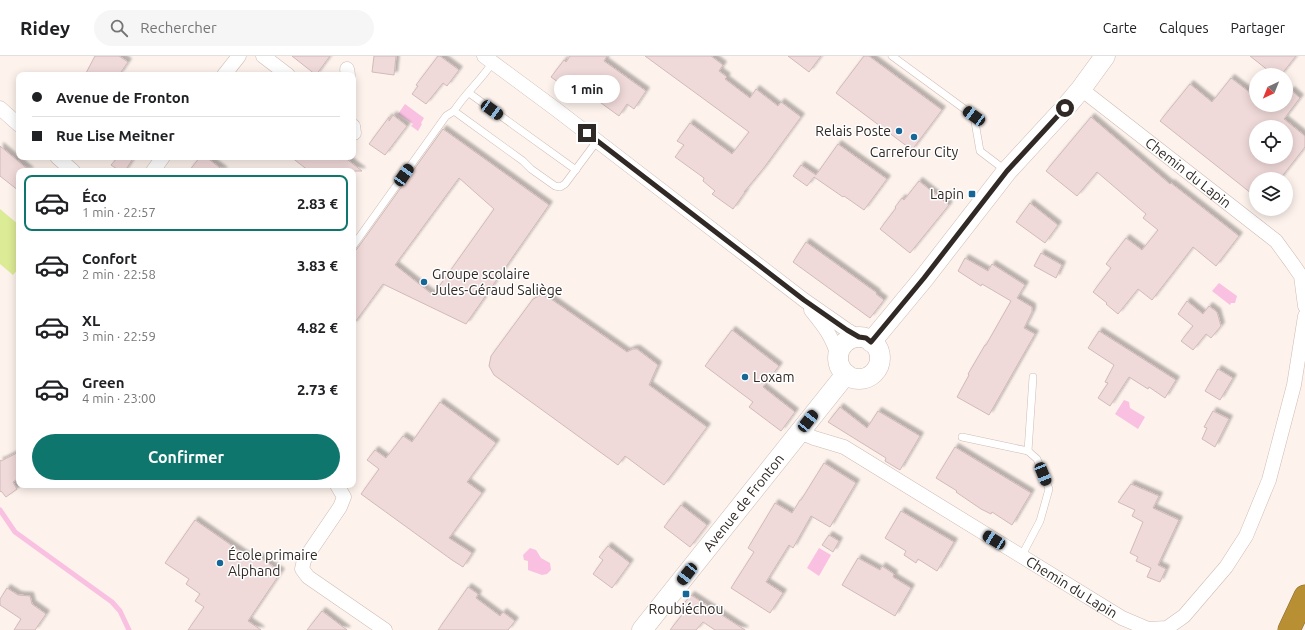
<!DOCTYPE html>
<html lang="fr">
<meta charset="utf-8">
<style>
:root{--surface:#fff;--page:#f6f6f6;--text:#202124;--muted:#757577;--line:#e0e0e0;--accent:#0f766e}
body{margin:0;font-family:Ubuntu,sans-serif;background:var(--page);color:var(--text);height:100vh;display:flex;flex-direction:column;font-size:15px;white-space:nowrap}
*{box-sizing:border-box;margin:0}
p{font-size:13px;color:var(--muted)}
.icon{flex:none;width:22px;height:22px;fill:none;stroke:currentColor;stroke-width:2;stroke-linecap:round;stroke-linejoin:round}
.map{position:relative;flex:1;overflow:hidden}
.side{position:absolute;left:16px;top:112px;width:340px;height:320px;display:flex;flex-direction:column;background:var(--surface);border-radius:8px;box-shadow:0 2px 10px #0003}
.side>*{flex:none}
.banner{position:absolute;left:16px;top:16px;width:340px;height:88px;border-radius:8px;box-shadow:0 2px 10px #0003;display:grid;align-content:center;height:88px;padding:0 16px;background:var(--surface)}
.needle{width:26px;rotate:223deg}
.tools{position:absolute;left:1249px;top:12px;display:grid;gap:8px}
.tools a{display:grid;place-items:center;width:44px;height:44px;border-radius:50%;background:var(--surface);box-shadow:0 2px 10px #0003;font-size:20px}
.end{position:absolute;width:18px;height:18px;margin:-9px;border:5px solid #302925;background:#fff;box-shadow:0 0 0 2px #fff}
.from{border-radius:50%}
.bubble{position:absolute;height:28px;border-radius:14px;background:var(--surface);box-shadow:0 2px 10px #0003;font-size:13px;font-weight:600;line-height:28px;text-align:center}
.car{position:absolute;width:12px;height:24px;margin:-12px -6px;border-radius:5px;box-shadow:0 0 3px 1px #0007;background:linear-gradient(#222 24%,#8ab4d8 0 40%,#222 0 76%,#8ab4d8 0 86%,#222 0)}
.banner b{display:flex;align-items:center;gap:14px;height:38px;font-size:15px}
.banner b+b{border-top:1px solid var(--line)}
.banner i{width:10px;height:10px;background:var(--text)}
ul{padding:7px 0 0;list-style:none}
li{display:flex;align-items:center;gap:12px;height:56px;margin:0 8px 6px;padding:0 8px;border:2px solid transparent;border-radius:8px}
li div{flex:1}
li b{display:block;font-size:15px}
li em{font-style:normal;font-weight:600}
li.current{border-color:var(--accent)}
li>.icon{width:36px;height:36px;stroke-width:1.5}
.primary-button{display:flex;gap:8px;margin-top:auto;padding:8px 16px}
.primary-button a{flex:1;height:46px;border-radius:24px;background:var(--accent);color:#fff;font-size:16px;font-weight:600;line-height:46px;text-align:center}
header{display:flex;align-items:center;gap:24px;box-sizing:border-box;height:56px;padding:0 20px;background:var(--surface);border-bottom:1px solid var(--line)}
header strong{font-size:19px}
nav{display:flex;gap:22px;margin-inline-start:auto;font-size:14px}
.search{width:280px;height:36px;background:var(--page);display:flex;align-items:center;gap:10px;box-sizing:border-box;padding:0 14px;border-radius:22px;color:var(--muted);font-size:15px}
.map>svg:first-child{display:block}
.green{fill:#dceb96}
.water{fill:#f9c0e1}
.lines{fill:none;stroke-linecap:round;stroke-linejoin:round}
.stream{stroke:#f9c0e1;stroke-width:5}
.building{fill:#f0d9d9;stroke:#d0baba;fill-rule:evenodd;filter:url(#shadow)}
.service-casing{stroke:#cebcb2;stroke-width:8}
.minor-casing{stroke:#cebcb2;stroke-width:15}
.secondary-casing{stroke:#cebcb2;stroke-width:21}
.motorway-casing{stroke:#896b2f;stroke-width:23}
.service{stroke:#fff;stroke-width:7}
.minor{stroke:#fff;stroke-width:14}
.secondary{stroke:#fff;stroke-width:20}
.motorway{stroke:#b98f34;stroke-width:22}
.route{stroke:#302925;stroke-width:5}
.poi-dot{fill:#176698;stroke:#fff;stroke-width:1.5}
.labels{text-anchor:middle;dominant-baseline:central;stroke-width:3;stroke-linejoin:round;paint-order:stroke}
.poi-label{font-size:14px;fill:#302925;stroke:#fff;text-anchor:start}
.street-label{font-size:14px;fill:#302925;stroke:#fff}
</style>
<header>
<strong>Ridey</strong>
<div class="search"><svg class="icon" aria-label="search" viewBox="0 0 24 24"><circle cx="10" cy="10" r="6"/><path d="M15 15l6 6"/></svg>Rechercher</div>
<nav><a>Carte</a><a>Calques</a><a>Partager</a></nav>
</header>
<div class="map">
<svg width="1305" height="574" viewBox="0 0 1305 574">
<defs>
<filter id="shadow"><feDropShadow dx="3.5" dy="-3.5" stdDeviation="1" flood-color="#0004"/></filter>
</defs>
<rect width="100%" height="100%" fill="#fdf2ec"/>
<!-- green -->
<path class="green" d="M0,153L19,169V212L13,219L0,208Z"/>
<!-- water -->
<g class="water">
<path d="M405,48L424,62L421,67L422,68L418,75L411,70L413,68L398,58Z"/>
<path d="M1219,227L1237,240L1235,247H1231L1230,249L1212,235Z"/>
<path d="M1124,344L1129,346L1130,352L1145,361L1138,373L1115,358Z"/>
<path d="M530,492L536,494L541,502L550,507L551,514L547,518L542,519L528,514V505L524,504L523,499Z"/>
<path d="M819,492L831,499L819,520L807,512Z"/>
</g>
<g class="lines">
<!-- stream -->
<path class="stream" d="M0,454L15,476L112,546L120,555L129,574"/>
</g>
<!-- building -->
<g class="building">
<path d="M95,0H119L128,6L119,19H85Z"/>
<path d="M292,0H330L316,19Z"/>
<path d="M374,0H396L394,19L372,16Z"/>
<path d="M438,0H440L459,14L447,30L443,27L426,48L412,38L418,30L416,29Z"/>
<path d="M570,0H607L604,5L646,35L634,53L627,48L619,60L590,39L588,41L575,32L572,36L551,21L564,4L566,6Z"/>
<path d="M645,0H711L723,9L719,15L727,21L725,23L750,42L756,33L778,50L781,46L801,61L763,113L744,136H745L733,153L712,138L715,135L703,125L704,122L675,101L684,89L677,85L690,67L732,98L749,76Z"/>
<path d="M788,0H821L809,16Z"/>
<path d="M864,0H869L942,54L912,94L836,37Z"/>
<path d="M1250,0H1296L1281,19H1274Z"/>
<path d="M1231,22L1256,41V49H1286V40L1291,34L1300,42L1284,63L1305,80V91L1280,123H1256V141L1160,65L1190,28L1212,46ZM1256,71H1286V101H1256Z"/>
<path d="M393,59L407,70L385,99L369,88L389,61V65Z"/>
<path d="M1091,61L1170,128L1171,127L1239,180L1216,210L1193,191L1152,244L1138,233L1118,258L1106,248L1107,247L1093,236L1111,212L1106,208L1126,182L1142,194L1158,174L1143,162L1146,158L1097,116L1077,140L1046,115Z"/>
<path d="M443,73L549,149L466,268L383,228L353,269V196L357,193ZM459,122L494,153L433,239L395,209Z"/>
<path d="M838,88L887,123L864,154L844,140L843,141L814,121L807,130L793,120L801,109L816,119Z"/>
<path d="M0,90L30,115H19V135L0,120Z"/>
<path d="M118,101H134L125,115H120L111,109Z"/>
<path d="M200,101H206L224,115H189Z"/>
<path d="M291,101H344L362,115H309Z"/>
<path d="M919,125L949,149L910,197L880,173L896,152L895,151L902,142L904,144Z"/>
<path d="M1030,147L1058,169L1045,187L1016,166Z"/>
<path d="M806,186L877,237L876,238L884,244L870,262L793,206Z"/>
<path d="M1041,197L1062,209L1056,222L1034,210Z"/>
<path d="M965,202L988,215L992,208L1025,229L1017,242L1032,251V256L1024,272L1035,278L989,359L957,341L969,319L968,318L985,289H986L1011,245L982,228L981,230L958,215Z"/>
<path d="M541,239L551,243L627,296L633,293H637L658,309L649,329L707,371L664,429L625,400L618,409L494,319L489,310L491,300L533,243Z"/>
<path d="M1187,245L1203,258L1209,250L1217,256L1221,270L1211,282L1206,278L1193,294L1181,285L1193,270L1178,258Z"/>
<path d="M732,274L779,310L763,331L795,356L781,375L749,351L753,346L705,310Z"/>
<path d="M1099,275L1176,324L1165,342L1149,331L1148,333L1129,321L1110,350L1098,342L1108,327L1105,326L1114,309L1088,292Z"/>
<path d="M1218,313L1233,322L1220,344L1205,335Z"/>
<path d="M440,346L496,387L467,426L482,437L449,482L472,497L463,511L452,504L361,438L379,413L367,404L375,394L386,402L403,380L412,386Z"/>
<path d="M840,351L867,372L878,355L920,380L900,414L885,405L886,402L828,366Z"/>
<path d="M1213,355L1229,363L1215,391L1202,383L1207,372L1204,371Z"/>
<path d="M955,391L1031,437L1012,469L992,456L991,458L981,453L956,436L957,435L936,422Z"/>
<path d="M19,396V422L13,426L17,433L6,441L1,435L0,436V404L1,405Z"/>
<path d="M824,407L856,427L830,471L811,460L793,492L789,489L766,526L783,537L770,557L731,532L754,496L748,492L775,447L792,457L800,444H801Z"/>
<path d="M1131,428L1159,440L1153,452L1179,464L1158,509L1166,513L1160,526L1147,521L1151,512L1136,505L1138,501L1130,497L1143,466L1132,460L1135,454L1118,446Z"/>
<path d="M681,449L707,469L690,491L664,471Z"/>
<path d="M901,455L954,486L937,515L918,503L916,507L904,499L906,495L885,482Z"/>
<path d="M195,464L254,505L258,500L281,516L248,565L261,574H188L204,551L195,545L200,538L186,528L189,523L165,507Z"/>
<path d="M829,479L839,485L833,496L822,489Z"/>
<path d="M608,490L630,507L612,532L593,518L603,504L599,501Z"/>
<path d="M858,502L880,514L882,510L894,518L893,521L911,532L895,560L842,529Z"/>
<path d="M468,531L478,538L476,542L500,560L503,556L515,565L508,574H438Z"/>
<path d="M7,532L18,539L30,540L32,548L46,558L35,574H14L21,563L0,549V543Z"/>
<path d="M691,539L745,574H715L703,566L696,574H670L685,555L680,552Z"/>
<path d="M322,555L347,574H307Z"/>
</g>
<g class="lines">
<!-- service casing -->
<g class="service-casing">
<g id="service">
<path d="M892,0L974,60L980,95L1005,114"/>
<path d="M493,6C481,24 465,38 454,55L523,105L531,113L555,130L560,131L565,128L597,85"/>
<path d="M469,37L576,114"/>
<path d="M353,190L446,60L454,55"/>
<path d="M962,381L1028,395L1037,403L1049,433L1040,465L1021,501"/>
<path d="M1028,395L1033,321"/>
</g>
</g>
<!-- minor casing -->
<g class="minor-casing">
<g id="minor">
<path d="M263,0L288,19"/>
<path d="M484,0L557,54L804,244L847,274L859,281"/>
<path d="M347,13L348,19"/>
<path d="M224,19L239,0"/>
<path id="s1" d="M1081,33L1276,185L1292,207L1301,220L1305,250"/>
<path d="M0,52L19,69"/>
<path d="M353,70L354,77"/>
<path d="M57,101L73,115"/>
<path d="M153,115L163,101"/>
<path d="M811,254C824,270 832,280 838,300"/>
<path id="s2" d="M800,376L814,382L844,391L1122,562L1148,573L1167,572L1184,560L1226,511L1246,480L1269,424L1294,329L1305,260"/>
<path d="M337,429L344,441L340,451L304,504L302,513L308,521L385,574"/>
</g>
</g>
<!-- secondary casing -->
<g class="secondary-casing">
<g id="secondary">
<circle cx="859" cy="302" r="21"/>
<path d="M871,286L924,222L1007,115L1065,52L1081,33L1105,0"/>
<path id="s3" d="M642,574L846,318"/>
</g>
</g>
<!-- motorway casing -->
<g class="motorway-casing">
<path id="motorway" d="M1289,574L1305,540"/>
</g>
<!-- service -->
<use href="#service" class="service"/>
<!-- minor -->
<use href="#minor" class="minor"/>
<!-- secondary -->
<use href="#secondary" class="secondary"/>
<!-- motorway -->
<use href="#motorway" class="motorway"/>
</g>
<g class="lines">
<!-- route -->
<path class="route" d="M587,77L804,244L847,274L859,281L866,282L871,286L924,222L1007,115L1065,52"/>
</g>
<!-- markers -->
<g class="poi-dot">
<circle cx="899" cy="75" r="4"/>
<circle cx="914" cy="81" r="4"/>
<rect x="968" y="134" width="8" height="8" rx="2"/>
<circle cx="424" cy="226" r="4"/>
<circle cx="745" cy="321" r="4"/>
<circle cx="220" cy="507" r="4"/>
<rect x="682" y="534" width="8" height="8" rx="2"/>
</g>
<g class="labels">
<!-- poi labels -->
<g class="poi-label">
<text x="891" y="75" text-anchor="end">Relais Poste</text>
<text x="914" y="96" text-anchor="middle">Carrefour City</text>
<text x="964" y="138" text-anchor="end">Lapin</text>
<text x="432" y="218">Groupe scolaire<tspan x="432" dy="16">Jules-Géraud Saliège</tspan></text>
<text x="753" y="321">Loxam</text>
<text x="228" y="499">École primaire<tspan x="228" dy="16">Alphand</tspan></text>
<text x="686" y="553" text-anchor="middle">Roubiéchou</text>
</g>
<!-- street labels -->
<g class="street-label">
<text stroke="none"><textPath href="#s1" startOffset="136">Chemin du Lapin</textPath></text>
<text stroke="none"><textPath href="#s3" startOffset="163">Avenue de Fronton</textPath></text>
<text stroke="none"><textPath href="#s2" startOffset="314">Chemin du Lapin</textPath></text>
</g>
</g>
</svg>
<div class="tools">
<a><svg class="needle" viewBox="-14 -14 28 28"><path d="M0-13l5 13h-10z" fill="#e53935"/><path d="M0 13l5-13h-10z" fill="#757577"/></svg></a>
<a><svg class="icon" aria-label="locate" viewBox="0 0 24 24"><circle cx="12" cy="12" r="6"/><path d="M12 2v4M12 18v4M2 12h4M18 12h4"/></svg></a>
<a><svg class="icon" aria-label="layers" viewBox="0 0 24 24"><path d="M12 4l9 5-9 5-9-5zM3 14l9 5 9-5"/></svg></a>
</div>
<i class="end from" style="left:1065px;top:52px"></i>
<i class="end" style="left:587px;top:77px"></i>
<div class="bubble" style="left:554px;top:19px;width:66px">1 min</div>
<i class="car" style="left:492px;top:54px;rotate:126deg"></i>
<i class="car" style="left:974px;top:60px;rotate:306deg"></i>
<i class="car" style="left:404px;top:119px;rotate:35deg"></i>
<i class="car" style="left:808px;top:365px;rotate:38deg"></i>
<i class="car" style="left:1043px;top:418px;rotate:158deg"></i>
<i class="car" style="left:994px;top:484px;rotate:302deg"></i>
<i class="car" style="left:687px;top:518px;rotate:218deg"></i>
<div class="banner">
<b><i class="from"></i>Avenue de Fronton</b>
<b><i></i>Rue Lise Meitner</b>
</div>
<section class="side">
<ul>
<li class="current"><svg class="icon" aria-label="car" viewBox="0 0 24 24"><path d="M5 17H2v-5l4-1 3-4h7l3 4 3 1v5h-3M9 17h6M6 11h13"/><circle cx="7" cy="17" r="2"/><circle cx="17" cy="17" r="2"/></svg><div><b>Éco</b><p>1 min · 22:57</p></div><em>2.83 €</em></li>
<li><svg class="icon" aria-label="car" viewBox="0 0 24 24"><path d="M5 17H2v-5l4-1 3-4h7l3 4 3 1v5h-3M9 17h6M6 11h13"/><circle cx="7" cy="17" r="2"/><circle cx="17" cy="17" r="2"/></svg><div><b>Confort</b><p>2 min · 22:58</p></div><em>3.83 €</em></li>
<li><svg class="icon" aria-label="car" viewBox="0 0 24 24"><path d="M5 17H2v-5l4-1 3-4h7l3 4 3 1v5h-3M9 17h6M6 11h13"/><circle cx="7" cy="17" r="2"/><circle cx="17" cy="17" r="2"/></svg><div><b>XL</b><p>3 min · 22:59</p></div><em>4.82 €</em></li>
<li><svg class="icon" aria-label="car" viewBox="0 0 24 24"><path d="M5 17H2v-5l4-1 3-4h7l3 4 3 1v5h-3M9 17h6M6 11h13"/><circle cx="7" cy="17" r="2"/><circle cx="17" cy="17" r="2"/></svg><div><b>Green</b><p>4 min · 23:00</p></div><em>2.73 €</em></li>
</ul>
<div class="primary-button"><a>Confirmer</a></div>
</section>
</div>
